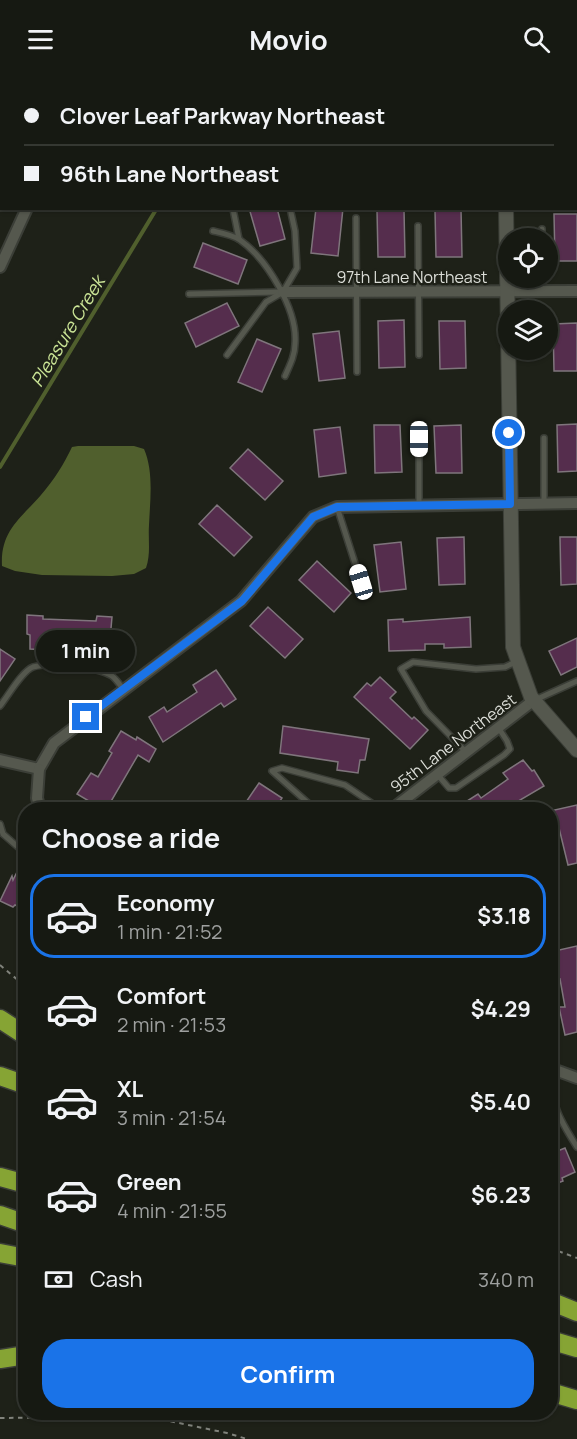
<!DOCTYPE html>
<meta charset="utf-8">
<style>
:root{--surface:#161912;--page:#232620;--text:#f1f3f6;--muted:#9ea09f;--line:#353832;--accent:#1a73e8}
body{margin:0;font-family:Manrope,sans-serif;background:var(--page);color:var(--text);height:100vh;display:flex;flex-direction:column;font-size:22px;white-space:nowrap}
*{box-sizing:border-box;margin:0}
p{font-size:20px;color:var(--muted)}
.icon{flex:none;width:33px;height:33px;fill:none;stroke:currentColor;stroke-width:2;stroke-linecap:round;stroke-linejoin:round}
.map{position:relative;flex:1;overflow:hidden}
.details{position:absolute;left:18px;top:724px;width:540px;height:618px;display:flex;flex-direction:column;background:var(--surface);border-radius:24px;box-shadow:0 2px 4px #0004,0 0 0 2px var(--line)}
.details>*{flex:none}
.top-card{position:absolute;left:0px;top:0px;width:578px;height:132px;box-shadow:0 2px 4px #0004,0 0 0 2px var(--line);display:grid;align-content:center;height:132px;padding:0 24px;background:var(--surface)}
.fabs{position:absolute;left:498px;top:150px;display:grid;gap:12px}
.fabs a{display:grid;place-items:center;width:60px;height:60px;border-radius:50%;background:var(--surface);box-shadow:0 2px 4px #0004,0 0 0 2px var(--line);font-size:30px}
.end{position:absolute;width:27px;height:27px;margin:-14px;border:8px solid #1a73e8;background:#fff;box-shadow:0 0 0 3px #fff}
.from{border-radius:50%}
.bubble{position:absolute;height:42px;border-radius:21px;background:var(--surface);box-shadow:0 2px 4px #0004,0 0 0 2px var(--line);font-size:20px;font-weight:700;line-height:42px;text-align:center}
.car{position:absolute;width:18px;height:36px;margin:-18px -9px;border-radius:8px;box-shadow:0 0 4px 2px #0007;background:linear-gradient(#fff 24%,#345 0 40%,#fff 0 76%,#345 0 86%,#fff 0)}
.top-card b{display:flex;align-items:center;gap:21px;height:57px;font-size:22px}
.top-card b+b{border-top:2px solid var(--line)}
.top-card i{width:15px;height:15px;background:var(--text)}
ul{padding:0;list-style:none}
li{display:flex;align-items:center;gap:18px;height:84px;margin:0 12px 9px;padding:0 12px;border:3px solid transparent;border-radius:24px}
li div{flex:1}
li b{display:block;font-size:22px}
li em{font-style:normal;font-weight:700}
li.on{border-color:var(--accent)}
li>.icon{width:54px;height:54px;stroke-width:1.5}
h2{padding:0 24px;font-size:27px;line-height:72px}
.pay{display:flex;align-items:center;gap:15px;height:66px;padding:0 24px;font-size:22px}
.pay p{margin-inline-start:auto}
.button{display:flex;gap:12px;margin-top:auto;padding:12px 24px}
.button a{flex:1;height:69px;border-radius:24px;background:var(--accent);color:#fff;font-size:24px;font-weight:700;line-height:69px;text-align:center}
header{display:flex;justify-content:space-between;align-items:center;height:78px;padding:0 24px;background:var(--surface);font-size:27px;font-weight:700}
.map>svg:first-child{display:block}
.water{fill:#505f2d}
.lines{fill:none;stroke-linecap:round;stroke-linejoin:round}
.stream{stroke:#505f2d;stroke-width:4}
.building{fill:#552d4d;stroke:#7f757c;stroke-width:1.5}
.service-casing{stroke:#3b3e37;stroke-width:8}
.minor-casing{stroke:#3b3e37;stroke-width:14}
.tertiary-casing{stroke:#3b3e37;stroke-width:16}
.motorway-casing{stroke:#3b3e37;stroke-width:21}
.path{stroke:#81837c;stroke-width:2;stroke-dasharray:4.5 4.5;stroke-linecap:butt}
.service{stroke:#55584e;stroke-width:5}
.minor{stroke:#55584e;stroke-width:10}
.tertiary{stroke:#55584e;stroke-width:14}
.motorway{stroke:#86a434;stroke-width:18}
.route{stroke:#1a73e8;stroke-width:8}
.labels{text-anchor:middle;dominant-baseline:central;stroke-width:4.5;stroke-linejoin:round;paint-order:stroke}
.street-label{font-size:16px;fill:#dcded8;stroke:#1e2118}
.water-label{font-size:18px;font-style:italic;fill:#cce697;stroke:#1e2118}
</style>
<header><svg class="icon" aria-label="menu" viewBox="0 0 24 24"><path d="M4 6h16M4 12h16M4 18h16"/></svg>Movio<svg class="icon" aria-label="search" viewBox="0 0 24 24"><circle cx="10" cy="10" r="6"/><path d="M15 15l6 6"/></svg></header>
<div class="map">
<svg width="577" height="1361" viewBox="0 0 577 1361">
<rect width="100%" height="100%" fill="#1e2118"/>
<!-- water -->
<path class="water" d="M78,368H134L144,371C154,394 150,423 149,447C148,463 151,475 146,490L134,496L112,498L42,497L15,493L2,488C0,453 21,440 41,417C54,402 64,386 72,369Z"/>
<g class="lines">
<!-- stream -->
<g class="stream">
<path d="M228,2L229,0"/>
<path d="M0,389L157,130"/>
</g>
</g>
<!-- building -->
<g class="building">
<path d="M249,130H277L285,161L260,168Z"/>
<path d="M316,130H343L338,178L311,175Z"/>
<path d="M461,131L462,179H436L435,132Z"/>
<path d="M377,132H404L405,179H378Z"/>
<path d="M554,136H577V183H555Z"/>
<path d="M203,165L247,182L238,206L194,189Z"/>
<path d="M227,225L239,248L196,269L185,245Z"/>
<path d="M404,242L405,289L379,290L378,243Z"/>
<path d="M439,243H465L466,290L440,291Z"/>
<path d="M577,245V293H554L553,246Z"/>
<path d="M339,253L345,300L319,303L313,256Z"/>
<path d="M257,261L281,271L262,314L238,304Z"/>
<path d="M577,346V393L558,394L557,347Z"/>
<path d="M374,347H400L402,394L375,395Z"/>
<path d="M461,347L462,395H436L434,348Z"/>
<path d="M340,349L346,395L319,399L314,352Z"/>
<path d="M248,371L283,403L265,422L230,390Z"/>
<path d="M217,427L252,459L234,478L199,446Z"/>
<path d="M464,459L465,506L439,507L437,460Z"/>
<path d="M560,459H577V506L561,507Z"/>
<path d="M401,464L406,511L380,514L374,467Z"/>
<path d="M317,483L351,515L334,534L299,502Z"/>
<path d="M268,529L303,561L285,580L250,548Z"/>
<path d="M27,537L43,538V541L96,543L97,538L112,539L109,573L85,572L86,566L54,565V572L30,571V557L27,556Z"/>
<path d="M470,539L471,569L444,570V566H425V572L389,573L388,542L403,541V544Z"/>
<path d="M577,560V589L561,597L549,573Z"/>
<path d="M0,571L15,581L0,603Z"/>
<path d="M216,592L236,621L224,629L221,625L163,664L149,639L164,629L167,634L197,614L193,607Z"/>
<path d="M380,599L396,614L390,620L412,641L414,639L428,652L410,671L354,619L367,605L371,608Z"/>
<path d="M283,648L369,661L365,682H360L358,695L337,692L338,684L280,675Z"/>
<path d="M121,653L136,662L137,659L156,671L149,684L138,677L106,732H96L87,727L89,723L77,716L91,695L98,699L112,675L109,673Z"/>
<path d="M523,682L532,693L534,692L544,708L503,732H453L478,716L481,720L508,701L503,695Z"/>
<path d="M259,705L282,720L274,732H251L244,727Z"/>
<path d="M577,727V785L568,787L558,746L553,747L550,733Z"/>
<path d="M18,792L26,796V832L15,827L13,829L0,823L12,798L13,802Z"/>
<path d="M577,868V954L565,957L559,929H565L560,901L552,903L550,874Z"/>
<path d="M565,1070L575,1094L562,1100L563,1103L550,1108V1076Z"/>
</g>
<g class="lines">
<!-- service casing -->
<g class="service-casing">
<g id="service">
<path d="M233,131L239,161"/>
<path d="M356,140L357,294"/>
<path d="M418,148L419,277"/>
<path d="M213,153C222,155 233,157 240,162C267,181 298,232 295,266C295,277 290,287 285,298"/>
<path d="M542,160V151"/>
<path d="M541,213L542,200"/>
<path d="M189,216L281,214"/>
<path d="M227,277L266,224L283,214L297,190L295,153L290,130"/>
<path d="M544,360V425"/>
<path d="M419,428V361"/>
<path d="M337,429L361,504"/>
<path d="M535,622L577,603"/>
<path d="M0,628C8,618 22,593 33,589C49,584 98,589 112,598C116,601 120,607 124,612"/>
<path d="M466,674L426,633L401,591L413,584L476,591L505,589L518,583"/>
<path d="M437,696L449,710H456L504,677L510,671L507,663L498,649"/>
<path d="M316,732L272,693L282,690L345,707L382,732"/>
<path d="M0,746L3,756L26,776"/>
<path d="M551,990C551,1027 558,1039 577,1069"/>
</g>
</g>
<!-- minor casing -->
<g class="minor-casing">
<g id="minor">
<path d="M45,0V2"/>
<path d="M399,0L577,1"/>
<path d="M0,189L27,130"/>
<path d="M283,214L577,213"/>
<path d="M0,682L39,691L54,665L241,523L313,439L337,429L577,425"/>
<path d="M39,691L37,720L40,732"/>
<path d="M391,732L534,622"/>
<path d="M550,990L577,1000"/>
</g>
</g>
<!-- tertiary casing -->
<g class="tertiary-casing">
<g id="tertiary">
<path d="M505,0V2"/>
<path d="M506,130L513,569L531,619L577,672"/>
</g>
</g>
<!-- motorway casing -->
<g class="motorway-casing">
<g id="motorway">
<path d="M0,941L26,958"/>
<path d="M0,998L26,1007"/>
<path d="M0,1099L26,1106"/>
<path d="M0,1137L26,1146"/>
<path d="M0,1175L26,1180"/>
<path d="M550,1223L577,1234"/>
<path d="M550,1262L577,1270"/>
<path d="M0,1281L26,1277"/>
<path d="M550,1314L577,1322"/>
</g>
</g>
<!-- path -->
<g class="path">
<path d="M0,887L26,909"/>
<path d="M550,1170L577,1180"/>
<path d="M0,1340L145,1338L227,1355L247,1361"/>
</g>
<!-- service -->
<use href="#service" class="service"/>
<!-- minor -->
<use href="#minor" class="minor"/>
<!-- tertiary -->
<use href="#tertiary" class="tertiary"/>
<!-- motorway -->
<use href="#motorway" class="motorway"/>
</g>
<g class="lines">
<!-- route -->
<path class="route" d="M86,639L242,523L313,439L337,429L510,426L509,355"/>
</g>
<g class="labels">
<!-- street labels -->
<g class="street-label">
<text x="412" y="199">97th Lane Northeast</text>
<text transform="translate(453 665) rotate(-37)">95th Lane Northeast</text>
</g>
<!-- water labels -->
<g class="water-label">
<text transform="translate(67 253) rotate(-59)">Pleasure Creek</text>
</g>
</g>
</svg>
<div class="fabs">
<a><svg class="icon" aria-label="locate" viewBox="0 0 24 24"><circle cx="12" cy="12" r="6"/><path d="M12 2v4M12 18v4M2 12h4M18 12h4"/></svg></a>
<a><svg class="icon" aria-label="layers" viewBox="0 0 24 24"><path d="M12 4l9 5-9 5-9-5zM3 14l9 5 9-5"/></svg></a>
</div>
<i class="end from" style="left:509px;top:355px"></i>
<i class="end" style="left:86px;top:639px"></i>
<div class="bubble" style="left:36px;top:552px;width:99px">1 min</div>
<i class="car" style="left:419px;top:361px;rotate:180deg"></i>
<i class="car" style="left:361px;top:504px;rotate:343deg"></i>
<div class="top-card">
<b><i class="from"></i>Clover Leaf Parkway Northeast</b>
<b><i></i>96th Lane Northeast</b>
</div>
<section class="details">
<h2>Choose a ride</h2>
<ul>
<li class="on"><svg class="icon" aria-label="car" viewBox="0 0 24 24"><path d="M5 17H2v-5l4-1 3-4h7l3 4 3 1v5h-3M9 17h6M6 11h13"/><circle cx="7" cy="17" r="2"/><circle cx="17" cy="17" r="2"/></svg><div><b>Economy</b><p>1 min · 21:52</p></div><em>$3.18</em></li>
<li><svg class="icon" aria-label="car" viewBox="0 0 24 24"><path d="M5 17H2v-5l4-1 3-4h7l3 4 3 1v5h-3M9 17h6M6 11h13"/><circle cx="7" cy="17" r="2"/><circle cx="17" cy="17" r="2"/></svg><div><b>Comfort</b><p>2 min · 21:53</p></div><em>$4.29</em></li>
<li><svg class="icon" aria-label="car" viewBox="0 0 24 24"><path d="M5 17H2v-5l4-1 3-4h7l3 4 3 1v5h-3M9 17h6M6 11h13"/><circle cx="7" cy="17" r="2"/><circle cx="17" cy="17" r="2"/></svg><div><b>XL</b><p>3 min · 21:54</p></div><em>$5.40</em></li>
<li><svg class="icon" aria-label="car" viewBox="0 0 24 24"><path d="M5 17H2v-5l4-1 3-4h7l3 4 3 1v5h-3M9 17h6M6 11h13"/><circle cx="7" cy="17" r="2"/><circle cx="17" cy="17" r="2"/></svg><div><b>Green</b><p>4 min · 21:55</p></div><em>$6.23</em></li>
</ul>
<div class="pay"><svg class="icon" aria-label="cash" viewBox="0 0 24 24"><path d="M3 7h18v10H3z"/><circle cx="12" cy="12" r="2"/></svg>Cash<p>340 m</p></div>
<div class="button"><a>Confirm</a></div>
</section>
</div>
